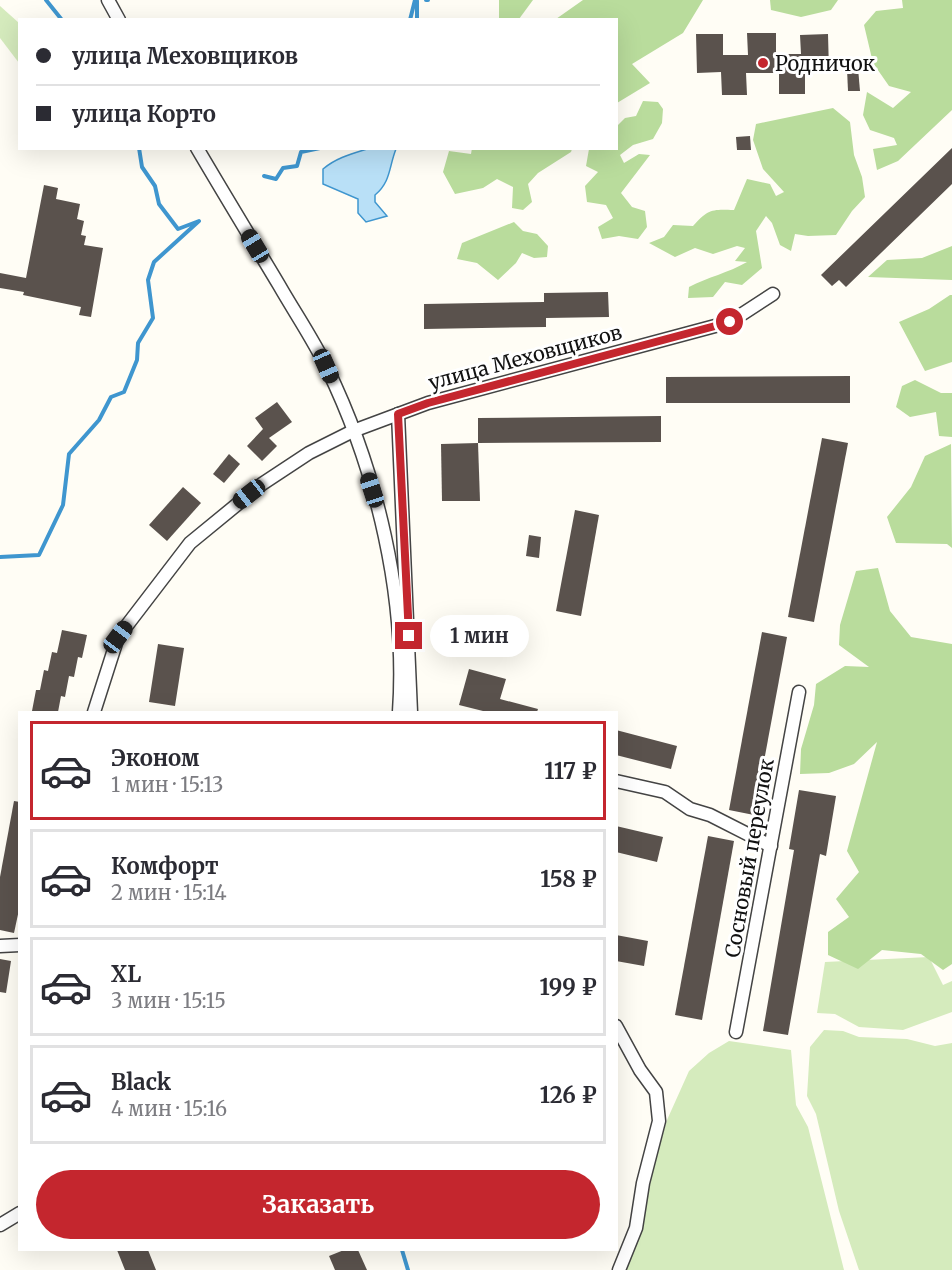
<!DOCTYPE html>
<html lang="ru">
<meta charset="utf-8">
<style>
:root{--surface:#fff;--page:#f7f7f7;--text:#2b2b33;--muted:#7c7c81;--line:#e1e1e2;--accent:#c4262e}
body{margin:0;font-family:Merriweather,serif;background:var(--page);color:var(--text);height:100vh;display:flex;flex-direction:column;font-size:22px;white-space:nowrap}
*{box-sizing:border-box;margin:0}
p{font-size:20px;color:var(--muted)}
.icon{flex:none;width:33px;height:33px;fill:none;stroke:currentColor;stroke-width:2;stroke-linecap:round;stroke-linejoin:round}
.map{position:relative;flex:1;overflow:hidden}
.panel{position:absolute;left:18px;top:711px;width:600px;height:540px;display:flex;flex-direction:column;background:var(--surface);border-radius:0px;box-shadow:0 6px 24px #0002}
.panel>*{flex:none}
.guide{position:absolute;left:18px;top:18px;width:600px;height:132px;border-radius:0px;box-shadow:0 6px 24px #0002;display:grid;align-content:center;height:132px;padding:0 18px;background:var(--surface)}
.end{position:absolute;width:27px;height:27px;margin:-14px;border:8px solid #c4262e;background:#fff;box-shadow:0 0 0 3px #fff}
.from{border-radius:50%}
.bubble{position:absolute;height:42px;border-radius:21px;background:var(--surface);box-shadow:0 6px 24px #0002;font-size:20px;font-weight:700;line-height:42px;text-align:center}
.car{position:absolute;width:18px;height:36px;margin:-18px -9px;border-radius:8px;box-shadow:0 0 4px 2px #0007;background:linear-gradient(#222 24%,#8ab4d8 0 40%,#222 0 76%,#8ab4d8 0 86%,#222 0)}
.guide b{display:flex;align-items:center;gap:21px;height:57px;font-size:22px}
.guide b+b{border-top:2px solid var(--line)}
.guide i{width:15px;height:15px;background:var(--text)}
ul{padding:10px 0 0;list-style:none}
li{display:flex;align-items:center;gap:18px;height:99px;margin:0 12px 9px;padding:0 6px;border:3px solid var(--line);border-radius:0px}
li div{flex:1}
li b{display:block;font-size:22px}
li em{font-style:normal;font-weight:700}
li.active{border-color:var(--accent)}
li>.icon{width:54px;height:54px;stroke-width:1.5}
.action{display:flex;gap:12px;margin-top:auto;padding:12px 18px}
.action a{flex:1;height:69px;border-radius:36px;background:var(--accent);color:#fff;font-size:24px;font-weight:700;line-height:69px;text-align:center}
.map>svg:first-child{display:block}
.green{fill:#d5ebbd}
.forest{fill:#b9dc9c}
.water{fill:#b9e0f7;stroke:#3f96cf;stroke-width:1.5}
.lines{fill:none;stroke-linecap:round;stroke-linejoin:round}
.stream{stroke:#3f96cf;stroke-width:4}
.building{fill:#5a524d}
.minor-casing{stroke:#444;stroke-width:15}
.minor{stroke:#fff;stroke-width:12}
.route{stroke:#c4262e;stroke-width:8}
.poi-dot{fill:#c4262e;stroke:#fff;stroke-width:2}
.labels{text-anchor:middle;dominant-baseline:central;stroke-width:6;stroke-linejoin:round;paint-order:stroke}
.poi-label{font-size:20px;fill:#111;stroke:#fff;text-anchor:start}
.street-label{font-size:20px;fill:#111;stroke:#fff}
</style>
<div class="map">
<svg width="952" height="1270" viewBox="0 0 952 1270">
<rect width="100%" height="100%" fill="#fffdf5"/>
<!-- green -->
<g class="green">
<path d="M0,6L19,23V63L0,38Z"/>
<path d="M929,957L943,985L952,981V1012L903,1030L859,1027L835,1014L817,1013L825,962Z"/>
<path d="M824,1030L843,1031L859,1037L907,1039L935,1046L952,1043V1270H859L839,1211L816,1114L807,1096L810,1047Z"/>
<path d="M729,1041L791,1050L796,1105L808,1127L844,1270H625L642,1231L648,1185L667,1120L689,1071L709,1053Z"/>
</g>
<!-- forest -->
<g class="forest">
<path d="M499,0H533L519,19L499,20Z"/>
<path d="M583,0H703L683,33L632,64L650,83L617,103L616,20L556,19Z"/>
<path d="M770,0H838L831,10L801,17L771,10Z"/>
<path d="M902,0H952V110L898,161L877,170L873,149L897,145L894,138L870,130L863,115L867,92L893,108L911,92L889,86L873,63L864,25L876,11L903,8Z"/>
<path d="M643,101L658,102L663,109L662,123L653,139L633,145L620,155L624,163L639,154L650,155L621,193L632,207L645,211L647,227L638,239L619,236L602,239L598,227L613,218L606,205L587,202L585,186L598,172L586,166L589,149L616,148L617,126L625,118L636,116Z"/>
<path d="M833,108L850,122L854,155L862,177L865,197L852,211L836,235L808,236L795,234L791,251L780,245L772,223L766,216L756,231L762,268L742,285L725,282L713,297L688,298L689,287C708,277 728,273 747,262L735,261L745,248L737,246L713,254L695,248L675,257L649,243L664,237L673,225L693,226C708,209 712,209 734,210L747,179L770,184L776,196L784,192L763,169L753,140L756,124Z"/>
<path d="M472,148H572V149L571,152L538,173L528,184L532,202L523,210L512,208L513,187L497,179L483,188L455,194L443,172L449,151L471,154Z"/>
<path d="M514,222L523,231L537,234L548,246L547,257L534,258L522,253L516,263L498,280L477,263L457,259L462,243Z"/>
<path d="M952,246V280L868,277L887,260L922,258Z"/>
<path d="M950,295H952V362L925,371L899,322L929,309Z"/>
<path d="M915,380L941,393H952V437L939,436L936,412L910,417L896,407L902,386Z"/>
<path d="M951,444L952,548L947,544L896,543L887,517L911,487L925,456Z"/>
<path d="M878,568L890,611L911,637L952,644V964L943,970L921,954L882,950L858,969L828,955V932L849,917L836,899L859,872L847,851L877,742L854,764L829,773L800,774L801,749L814,705L816,684L845,666L869,667L839,645L840,625L856,571Z"/>
</g>
<!-- water -->
<path class="water" d="M367,149H396C389,166 391,182 375,195V202L387,216L366,222L358,213V199L323,184V169C336,158 351,154 367,149Z"/>
<g class="lines">
<!-- stream -->
<g class="stream">
<path d="M46,0L62,20"/>
<path d="M426,0H428"/>
<path d="M417,1V20"/>
<path d="M410,20L415,0"/>
<path d="M264,176L276,179L283,168L297,166L301,152L320,148"/>
<path d="M0,557L39,555L63,505L69,454L99,420L111,397L124,392L137,360L138,343L153,318L148,280L154,262L199,221L178,229L159,204L155,186L142,167L139,148"/>
<path d="M402,1250L408,1270"/>
</g>
</g>
<!-- building -->
<g class="building">
<path d="M747,33H776V54H801L800,35L828,34L829,71H805V94H779V73H746L747,95H722L721,72L697,73L696,34H723V55H748Z"/>
<path d="M858,68L860,91H848L847,69Z"/>
<path d="M750,136L751,150H737L736,137Z"/>
<path d="M952,148V184L846,287L839,280L832,286L821,275Z"/>
<path d="M44,185L58,188L56,199L80,204L77,219L84,221L81,235L86,236L84,245L103,248L91,317L79,315L81,307L23,295L24,292L0,288V273L26,278Z"/>
<path d="M608,292L609,317L546,318V327L424,329V304L544,302V293Z"/>
<path d="M850,376V403H666V377Z"/>
<path d="M277,402L292,422L269,438L277,446L262,461L247,446L263,429L255,418Z"/>
<path d="M661,416V442L478,443V418Z"/>
<path d="M822,438L848,443L814,622L788,617Z"/>
<path d="M478,443L480,501H442L441,444Z"/>
<path d="M229,454L240,464L224,483L213,474Z"/>
<path d="M183,487L201,503L167,541L149,525Z"/>
<path d="M575,510L599,515L581,616L556,611Z"/>
<path d="M529,535L541,537L539,558L526,556Z"/>
<path d="M62,630L87,635L82,658L78,657L74,677L69,676L65,697L61,696L58,712L32,711L36,690H40L44,670L48,671L52,652L57,653Z"/>
<path d="M762,632L787,637L754,815L729,810Z"/>
<path d="M158,644L184,648L175,706L149,702Z"/>
<path d="M469,669L506,679L500,699L538,709L537,712H487L459,705Z"/>
<path d="M616,730L677,746L671,769L616,755Z"/>
<path d="M799,790L836,796L826,856L820,854L788,1035L763,1031L794,850L789,849Z"/>
<path d="M14,801L20,802V905L14,933L0,930V877Z"/>
<path d="M616,826L663,837L657,862L616,852Z"/>
<path d="M708,836L734,841L702,1020L675,1015Z"/>
<path d="M616,935L648,941L644,966L616,961Z"/>
<path d="M0,959L11,961L6,993L0,992Z"/>
<path d="M117,1250H148L156,1270H125Z"/>
<path d="M344,1250H358L367,1270H335L329,1256Z"/>
</g>
<g class="lines">
<!-- minor casing -->
<g class="minor-casing">
<g id="minor">
<path d="M108,0L119,20"/>
<path d="M197,148C224,194 252,240 279,285C295,313 313,339 327,368C377,471 407,598 399,712"/>
<path d="M398,414L411,712"/>
<path d="M94,712L118,637L190,543L262,484L309,453L353,431L428,403L730,322L773,294"/>
<path d="M616,781L665,792L690,809L710,815L771,846"/>
<path d="M0,946L20,945"/>
<path d="M616,1026L640,1070L656,1092L659,1121L643,1183L636,1228L619,1270"/>
<path d="M736,1032L799,692"/>
<path d="M0,1225L20,1213"/>
</g>
</g>
<!-- minor -->
<use href="#minor" class="minor"/>
</g>
<g class="lines">
<!-- route -->
<path class="route" d="M409,636L398,414L428,403L730,322"/>
</g>
<!-- markers -->
<circle class="poi-dot" cx="763" cy="63" r="6"/>
<g class="labels">
<!-- poi labels -->
<g class="poi-label">
<text x="775" y="63">Родничок</text>
</g>
<!-- street labels -->
<g class="street-label">
<text transform="translate(525 357) rotate(-15)">улица Меховщиков</text>
<text transform="translate(749 858) rotate(-80)">Сосновый переулок</text>
</g>
</g>
</svg>
<i class="end from" style="left:730px;top:322px"></i>
<i class="end" style="left:409px;top:636px"></i>
<div class="bubble" style="left:430px;top:615px;width:99px">1 мин</div>
<i class="car" style="left:255px;top:246px;rotate:329deg"></i>
<i class="car" style="left:326px;top:366px;rotate:156deg"></i>
<i class="car" style="left:372px;top:490px;rotate:342deg"></i>
<i class="car" style="left:249px;top:494px;rotate:232deg"></i>
<i class="car" style="left:118px;top:637px;rotate:37deg"></i>
<div class="guide">
<b><i class="from"></i>улица Меховщиков</b>
<b><i></i>улица Корто</b>
</div>
<section class="panel">
<ul>
<li class="active"><svg class="icon" aria-label="car" viewBox="0 0 24 24"><path d="M5 17H2v-5l4-1 3-4h7l3 4 3 1v5h-3M9 17h6M6 11h13"/><circle cx="7" cy="17" r="2"/><circle cx="17" cy="17" r="2"/></svg><div><b>Эконом</b><p>1 мин · 15:13</p></div><em>117 ₽</em></li>
<li><svg class="icon" aria-label="car" viewBox="0 0 24 24"><path d="M5 17H2v-5l4-1 3-4h7l3 4 3 1v5h-3M9 17h6M6 11h13"/><circle cx="7" cy="17" r="2"/><circle cx="17" cy="17" r="2"/></svg><div><b>Комфорт</b><p>2 мин · 15:14</p></div><em>158 ₽</em></li>
<li><svg class="icon" aria-label="car" viewBox="0 0 24 24"><path d="M5 17H2v-5l4-1 3-4h7l3 4 3 1v5h-3M9 17h6M6 11h13"/><circle cx="7" cy="17" r="2"/><circle cx="17" cy="17" r="2"/></svg><div><b>XL</b><p>3 мин · 15:15</p></div><em>199 ₽</em></li>
<li><svg class="icon" aria-label="car" viewBox="0 0 24 24"><path d="M5 17H2v-5l4-1 3-4h7l3 4 3 1v5h-3M9 17h6M6 11h13"/><circle cx="7" cy="17" r="2"/><circle cx="17" cy="17" r="2"/></svg><div><b>Black</b><p>4 мин · 15:16</p></div><em>126 ₽</em></li>
</ul>
<div class="action"><a>Заказать</a></div>
</section>
</div>
